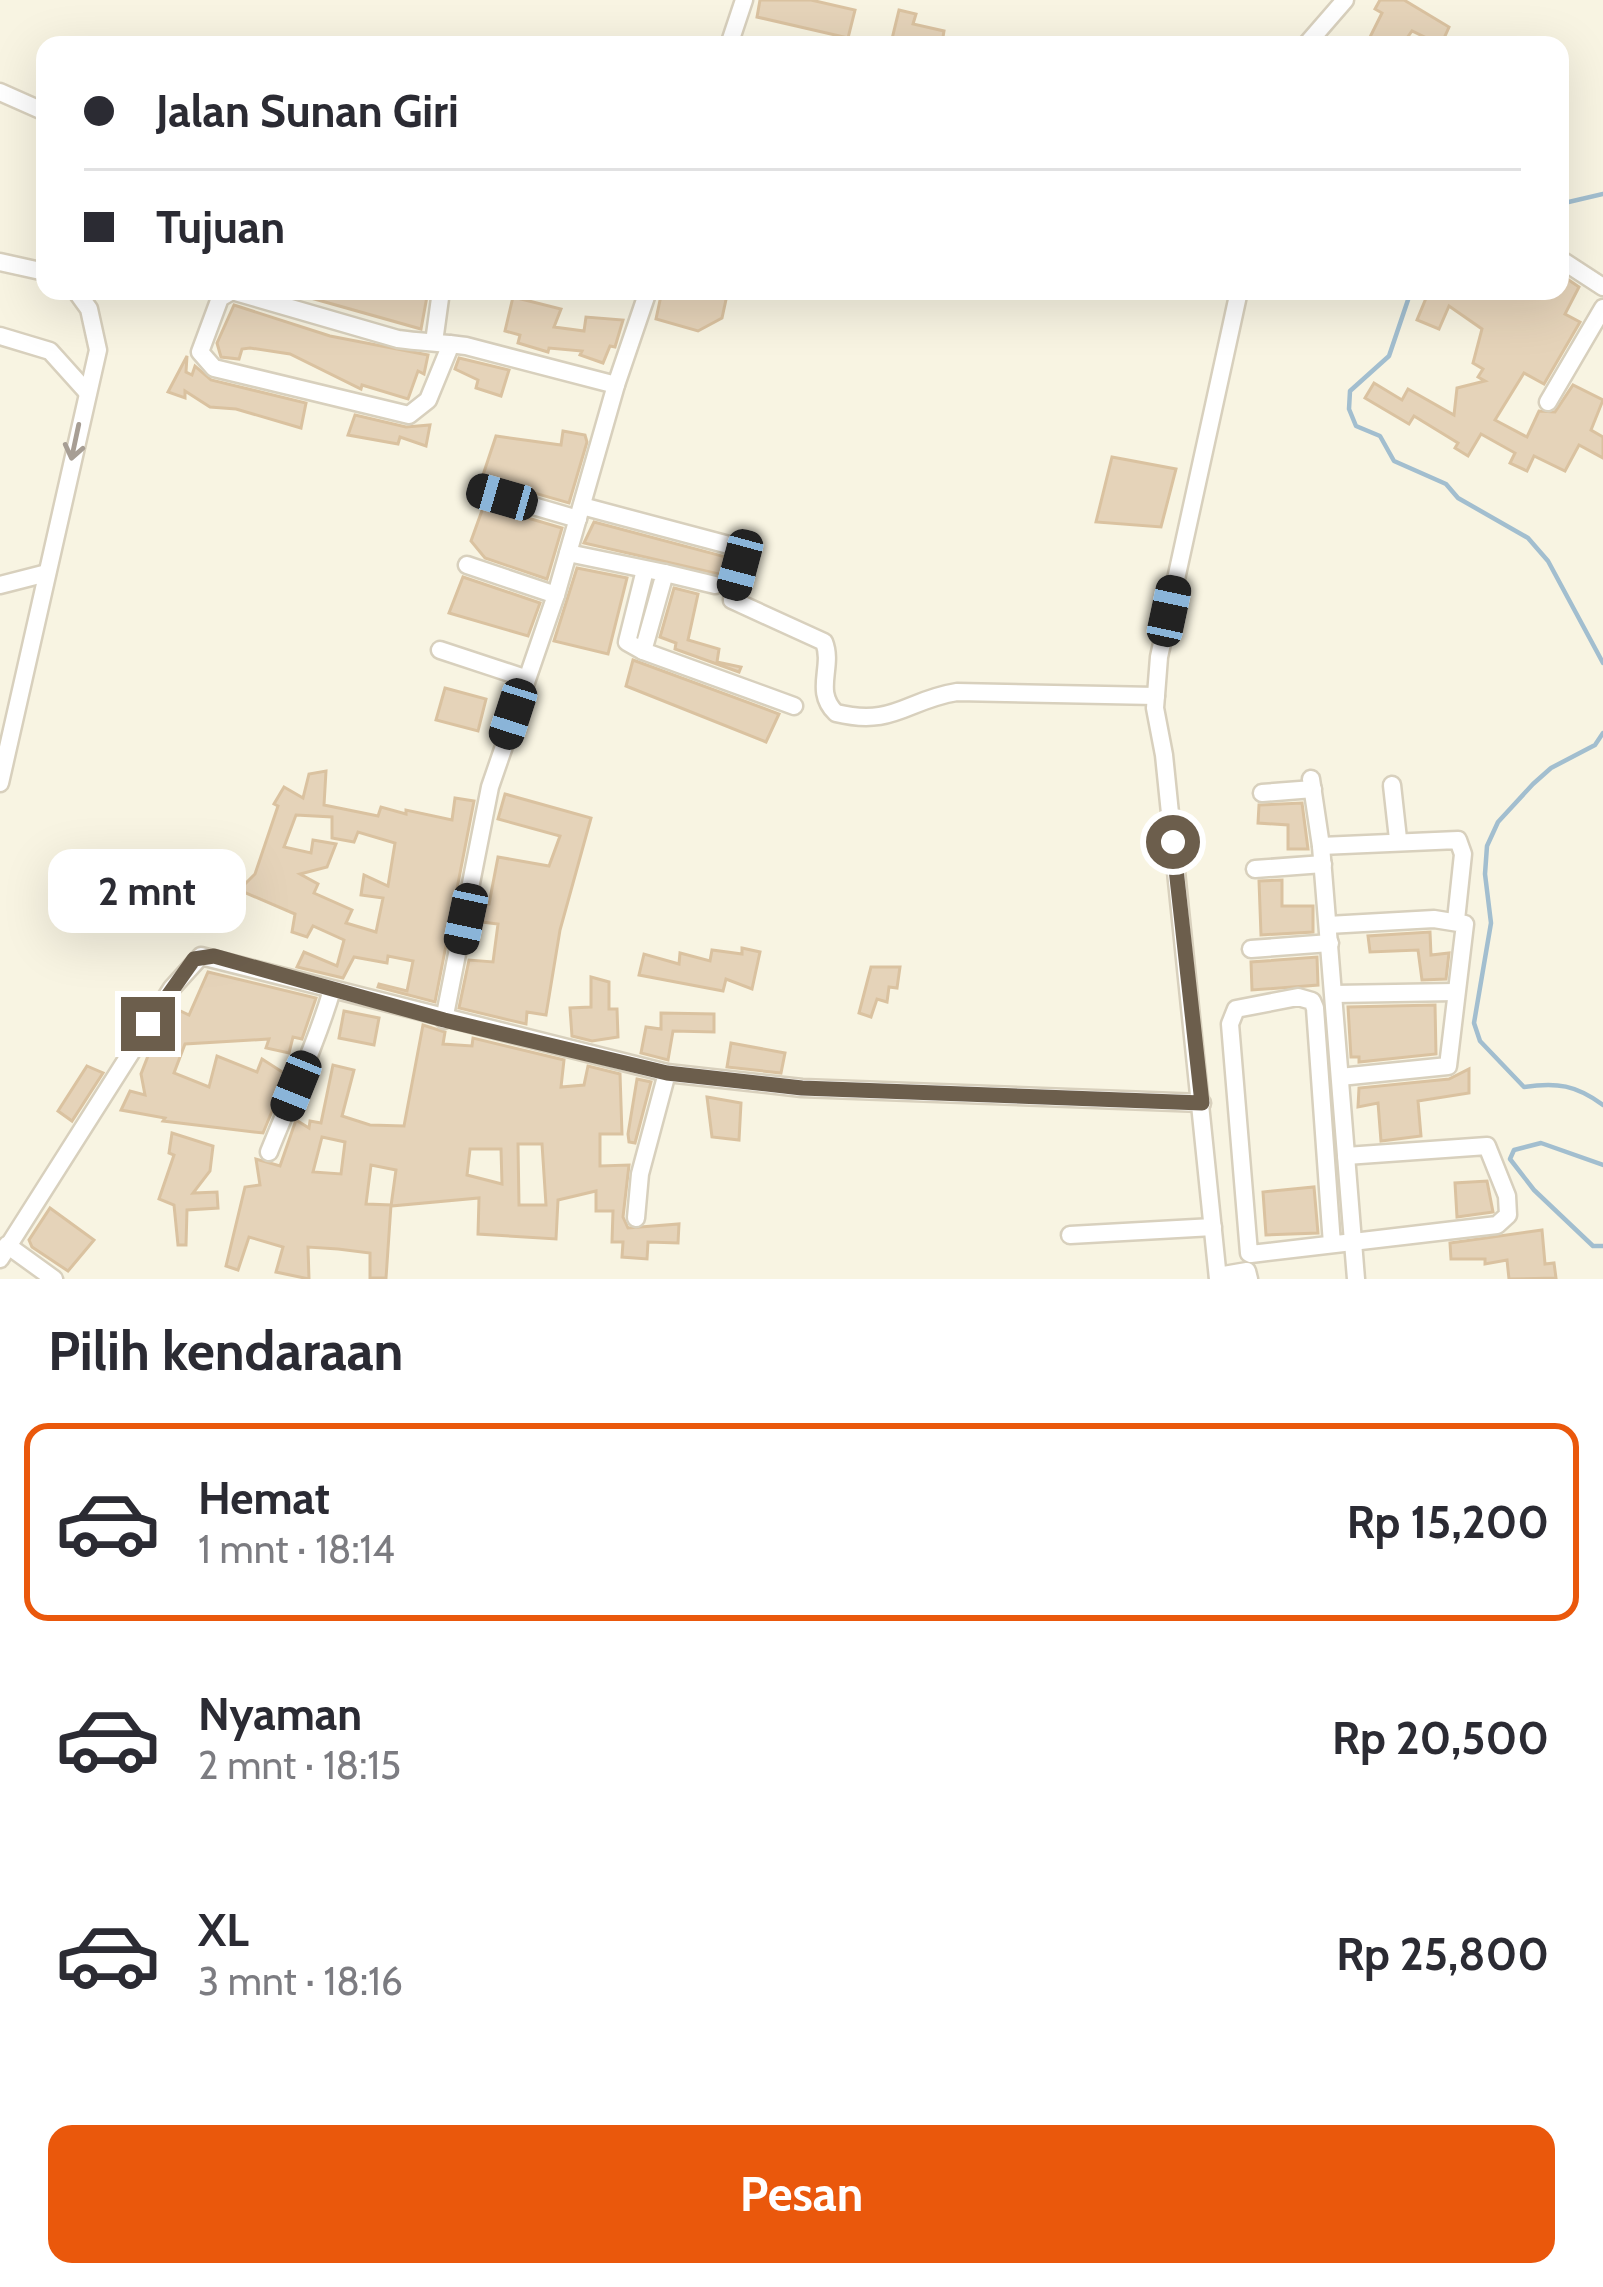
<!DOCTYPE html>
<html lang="id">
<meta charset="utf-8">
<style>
:root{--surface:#fff;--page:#f7f7f7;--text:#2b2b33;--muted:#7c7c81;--line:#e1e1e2;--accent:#ea580c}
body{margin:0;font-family:Cabin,sans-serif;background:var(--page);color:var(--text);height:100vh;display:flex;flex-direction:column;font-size:45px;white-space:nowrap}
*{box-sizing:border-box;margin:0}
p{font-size:39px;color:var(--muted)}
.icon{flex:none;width:66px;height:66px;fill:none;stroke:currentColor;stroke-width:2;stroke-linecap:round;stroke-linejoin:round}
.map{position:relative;height:1279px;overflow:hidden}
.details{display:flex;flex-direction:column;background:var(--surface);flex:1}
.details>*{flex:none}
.hud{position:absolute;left:36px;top:36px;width:1533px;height:264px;border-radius:24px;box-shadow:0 12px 48px #0002;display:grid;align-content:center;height:264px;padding:0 48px;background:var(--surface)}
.end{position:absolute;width:54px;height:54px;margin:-27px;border:15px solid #6c5e4c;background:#fff;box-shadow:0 0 0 6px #fff}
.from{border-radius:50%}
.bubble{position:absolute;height:84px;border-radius:24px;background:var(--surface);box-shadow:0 12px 48px #0002;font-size:39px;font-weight:700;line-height:84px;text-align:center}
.car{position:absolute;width:36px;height:72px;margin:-36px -18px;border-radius:15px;box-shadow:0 0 9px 3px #0007;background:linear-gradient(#222 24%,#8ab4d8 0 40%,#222 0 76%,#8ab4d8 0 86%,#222 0)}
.hud b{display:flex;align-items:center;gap:42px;height:114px;font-size:45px}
.hud b+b{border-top:3px solid var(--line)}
.hud i{width:30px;height:30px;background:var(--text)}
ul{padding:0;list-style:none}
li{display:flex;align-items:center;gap:36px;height:198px;margin:0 24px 18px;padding:0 24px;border:6px solid transparent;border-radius:24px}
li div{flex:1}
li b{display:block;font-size:45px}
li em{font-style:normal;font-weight:700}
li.selected{border-color:var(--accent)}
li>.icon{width:108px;height:108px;stroke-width:1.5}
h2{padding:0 48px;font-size:54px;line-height:144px}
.button{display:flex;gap:24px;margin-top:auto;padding:24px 48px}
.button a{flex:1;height:138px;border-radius:24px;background:var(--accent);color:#fff;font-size:48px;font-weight:700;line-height:138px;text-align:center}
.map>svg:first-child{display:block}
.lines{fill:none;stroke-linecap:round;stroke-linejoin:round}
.stream{stroke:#a2becf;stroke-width:4.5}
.building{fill:#e5d3b9;stroke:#dac2a0;stroke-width:3;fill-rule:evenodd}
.minor-casing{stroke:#d8d0bd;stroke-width:21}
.minor{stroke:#fff;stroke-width:16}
.oneway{stroke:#a79e94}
.route{stroke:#6c5e4c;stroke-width:15}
</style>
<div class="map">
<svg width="1603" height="1279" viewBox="0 0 1603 1279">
<rect width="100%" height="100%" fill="#f8f4e2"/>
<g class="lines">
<!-- stream -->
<g class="stream">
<path d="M1560,204L1603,194"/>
<path d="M1411,291L1389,356L1350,391L1349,409L1356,426L1380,436L1394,461L1446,484L1458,498L1528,538L1548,561L1603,663"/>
<path d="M1603,733L1595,745L1551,768L1533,784L1498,822L1487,846L1485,874L1491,923L1474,1023L1480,1041L1524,1087C1557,1082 1576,1085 1603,1105"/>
<path d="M1603,1165L1541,1143L1514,1150L1510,1159L1534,1190L1593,1246H1603"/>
</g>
</g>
<!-- building -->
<g class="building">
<path d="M760,0H811L855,10L848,38L757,17Z"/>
<path d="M1380,0H1404L1449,27L1441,45L1412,31L1402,45H1386L1370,37L1382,13L1375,9Z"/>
<path d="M899,10L916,14L913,24L944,31L942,43L916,45L892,39Z"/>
<path d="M1560,274L1579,287L1565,314L1580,322L1544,384L1524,373L1495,420L1527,437L1539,411L1555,412L1573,385L1603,400L1591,430L1603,437V458L1579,445L1565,471L1534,456L1527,471L1510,463L1515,453L1481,434L1468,456L1455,448L1458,443L1414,416L1409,424L1365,398L1374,383L1402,400L1408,389L1454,415L1457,388L1485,381L1478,377L1483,369L1473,363L1482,329L1449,306L1439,329L1417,320L1429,291H1560Z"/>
<path d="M286,291H428L421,329Z"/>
<path d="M662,291L727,295L722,318L698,331L656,319Z"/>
<path d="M513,297L561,309L554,327L584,331L586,317L623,320L615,347L610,346L603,363L580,355L582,351L549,348L548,352L518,343L520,335L505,331Z"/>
<path d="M234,305L330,336L428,355L424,374L418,371L408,399L362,385L361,389L290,354L250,348L242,349L239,359L221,357L217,343Z"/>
<path d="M187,356L186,372L192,375L195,366L211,380L306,403L301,428L236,409L210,407L185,391V398L168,392Z"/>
<path d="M459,358L509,370L501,396L476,388L478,380L455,369Z"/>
<path d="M355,415L406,427L430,425L426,446L400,437L398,444L348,435Z"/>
<path d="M563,431L585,435L587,442L569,503L482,478L496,436L561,445Z"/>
<path d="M1112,457L1176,469L1161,527L1096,522Z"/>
<path d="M484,505L562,528L547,579L485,558L471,541Z"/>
<path d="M594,522L726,557L723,575L584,543Z"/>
<path d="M577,568L627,578L608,654L554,641Z"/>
<path d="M463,577L540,603L528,636L449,613Z"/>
<path d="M674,588L698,594L688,640L719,649L717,662L741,667L739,672L675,649L676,643L660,637Z"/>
<path d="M633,660L779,714L766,742L626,686Z"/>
<path d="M445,688L486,699L478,731L436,720Z"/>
<path d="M326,771L324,805L378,816L381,807L406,814V810L452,820L455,798L474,801L435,1002L378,987L379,984L407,991L413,961L388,956L387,963L354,957L343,978L297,967L304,952L337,966L344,940L313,926L307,937L292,932L295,914L239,890L255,874L278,806L274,804L284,787L303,798L309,774ZM296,815L332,817V838L354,842L358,832L395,843L388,886L364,875L361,895L383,898L376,932L346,923L352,910L314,893L318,884L300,874L327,867L336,844L313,840L311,853L284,847Z"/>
<path d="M505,794L591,818L560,930L546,1015L527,1012L526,1024L459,1008L469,960L493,962L498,924L482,922L478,916L480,904H489L498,857L549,866L560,836L498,819Z"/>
<path d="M1302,803L1308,849H1288V825L1258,823L1259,805Z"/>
<path d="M1282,880V906H1313V932L1261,935L1259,881Z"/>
<path d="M1430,932L1431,955L1449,953L1446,979L1422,980L1418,950L1370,952L1368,936Z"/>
<path d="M742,948L760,952L752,989L726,979L723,991L639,975L644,954L679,964L680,953L710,961L712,950L742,954Z"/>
<path d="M1317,957L1318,985L1252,990L1251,962Z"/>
<path d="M871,967H900L897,988L889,987L887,1002L877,999L871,1017L859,1013Z"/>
<path d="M208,972L316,998L302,1039L293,1037L289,1053L266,1048L269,1039L185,1044L174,1073L209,1087L217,1056L257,1072L262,1059L287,1075L263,1133L163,1121L165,1118L121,1110L130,1091L145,1095L141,1074L155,1038L174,1008L189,1015Z"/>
<path d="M591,977L609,982V1009H617L618,1037L592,1041L572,1036L570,1008L591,1007Z"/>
<path d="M1435,1005L1436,1054L1359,1062V1057H1351L1348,1007Z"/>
<path d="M344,1011L379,1018L374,1045L339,1038Z"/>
<path d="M661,1013L714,1014V1032L673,1031L668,1060L641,1053L646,1027L661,1029Z"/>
<path d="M423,1025L445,1032L443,1044L472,1046L473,1038L564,1060L561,1087L584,1085L588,1066L620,1074L622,1134H600V1166L629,1165L623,1217L628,1228L679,1224L678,1243L648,1242L647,1259L622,1257L623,1242H612L613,1211H596V1191L558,1200L556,1239L478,1234L479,1198L391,1206L396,1170L371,1165L366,1204L391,1205L386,1278H370V1253L338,1249L308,1247L309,1279L276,1272L283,1247L249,1237L238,1270L226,1266L245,1187L260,1185L256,1159L280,1166L296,1120L309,1128L310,1121L321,1123L333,1065L354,1070L342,1116L370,1125L404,1126ZM322,1137L345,1142L341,1174L313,1172ZM518,1144H542L546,1205H519ZM470,1149H501L502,1184L467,1175Z"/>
<path d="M731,1043L785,1053L781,1073L727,1067Z"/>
<path d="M87,1066L103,1073L72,1121L58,1111Z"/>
<path d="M1469,1069V1093L1418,1101L1421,1136L1381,1141L1378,1103L1358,1107L1359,1088L1449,1079Z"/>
<path d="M637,1079L651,1082L635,1143L629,1142L628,1134Z"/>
<path d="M707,1097L741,1103L739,1140L712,1137Z"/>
<path d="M172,1133L213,1146L210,1171L193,1193L217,1192L218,1208L187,1210L186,1245H178L174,1205L159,1199L174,1155L169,1153Z"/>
<path d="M1487,1181L1493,1212L1457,1217L1455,1183Z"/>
<path d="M1314,1187L1318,1233L1266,1235L1263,1192Z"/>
<path d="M50,1208L94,1240L68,1271L32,1247L29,1240Z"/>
<path d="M1542,1230L1545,1264L1554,1263L1556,1278L1509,1279L1507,1260L1485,1264V1259H1451L1450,1243Z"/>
</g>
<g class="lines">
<!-- minor casing -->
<g class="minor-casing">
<g id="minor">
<path d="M729,45L744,0"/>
<path d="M1306,45L1345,0"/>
<path d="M0,92L45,112"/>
<path d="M1560,259L1603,287"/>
<path d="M0,262L45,272"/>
<path d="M0,336L50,351L86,391"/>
<path d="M434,342L441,291"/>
<path d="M451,344L428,400L409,415L214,368L200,352L220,298L232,291L398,339C420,342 443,343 466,346L616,385"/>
<path d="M1548,402L1603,308"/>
<path d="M478,490L578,519"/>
<path d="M582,506L740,548L732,600L824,642C834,667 813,691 836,713C894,727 906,700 957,692L1156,696"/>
<path d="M568,553L665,573L643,651L794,706"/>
<path d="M467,565L556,595"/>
<path d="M665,573L715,585"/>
<path d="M0,585L47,573"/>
<path d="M440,650L525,678"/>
<path d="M643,651L627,642L645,570"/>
<path d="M1311,779L1321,846L1356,1279"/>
<path d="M0,783L98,350L89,309L76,291"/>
<path d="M1392,785L1398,839"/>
<path d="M1262,793L1313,789"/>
<path d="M1321,846L1458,840L1463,854L1456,920"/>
<path d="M1255,869L1323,864"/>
<path d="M1328,925L1434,919L1465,924L1448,1066L1340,1077"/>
<path d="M1251,949L1330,943"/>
<path d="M1334,994L1456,992"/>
<path d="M444,1020L490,787L556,595L616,385L648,291"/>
<path d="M269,1152C291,1097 315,1047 332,990"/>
<path d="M636,1218L640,1174L667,1073"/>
<path d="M1070,1235L1213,1227"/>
<path d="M1332,1244L1315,1008L1312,1001L1298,997L1236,1009L1230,1024L1249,1253L1251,1254L1497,1225L1508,1215L1507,1196L1487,1146L1346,1156"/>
<path d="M7,1245L54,1279"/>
<path d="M0,1259L172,988L201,956L667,1073L802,1088L1202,1103"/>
<path d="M1218,1276L1247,1271L1249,1279"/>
<path d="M1218,1279L1164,755L1155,708L1159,657L1239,291"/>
</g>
</g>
<!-- minor -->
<use href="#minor" class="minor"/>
</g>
<!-- one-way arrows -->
<defs><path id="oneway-shaft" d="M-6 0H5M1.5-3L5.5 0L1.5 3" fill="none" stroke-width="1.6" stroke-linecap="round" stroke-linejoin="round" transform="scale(3)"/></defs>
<use class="oneway" href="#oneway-shaft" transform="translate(75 442) rotate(102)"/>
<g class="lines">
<!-- route -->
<path class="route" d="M148,1024L194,959L214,956L444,1020L667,1073L802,1088L1202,1103L1173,842"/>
</g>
</svg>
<i class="end from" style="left:1173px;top:842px"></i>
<i class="end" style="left:148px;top:1024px"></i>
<div class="bubble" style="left:48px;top:849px;width:198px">2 mnt</div>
<i class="car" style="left:502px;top:497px;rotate:286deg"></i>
<i class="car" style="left:740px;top:565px;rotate:195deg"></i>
<i class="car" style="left:1169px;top:611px;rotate:12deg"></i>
<i class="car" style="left:513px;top:714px;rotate:198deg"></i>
<i class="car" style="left:466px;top:919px;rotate:192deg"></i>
<i class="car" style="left:296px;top:1086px;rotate:202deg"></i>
<div class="hud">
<b><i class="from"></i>Jalan Sunan Giri</b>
<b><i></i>Tujuan</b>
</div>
</div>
<section class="details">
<h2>Pilih kendaraan</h2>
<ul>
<li class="selected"><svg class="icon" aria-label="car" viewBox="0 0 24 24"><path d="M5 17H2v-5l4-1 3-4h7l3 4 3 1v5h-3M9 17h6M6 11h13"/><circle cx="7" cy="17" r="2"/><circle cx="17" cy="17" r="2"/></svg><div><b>Hemat</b><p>1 mnt · 18:14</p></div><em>Rp 15,200</em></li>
<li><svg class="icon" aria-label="car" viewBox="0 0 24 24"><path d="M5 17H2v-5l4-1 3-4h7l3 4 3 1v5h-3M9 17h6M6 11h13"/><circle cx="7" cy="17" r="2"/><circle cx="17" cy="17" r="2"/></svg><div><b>Nyaman</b><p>2 mnt · 18:15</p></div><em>Rp 20,500</em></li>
<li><svg class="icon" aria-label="car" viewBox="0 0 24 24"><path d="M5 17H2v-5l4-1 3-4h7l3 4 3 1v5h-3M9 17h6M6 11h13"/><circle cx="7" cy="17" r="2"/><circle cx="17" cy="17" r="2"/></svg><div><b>XL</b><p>3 mnt · 18:16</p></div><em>Rp 25,800</em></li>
</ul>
<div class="button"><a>Pesan</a></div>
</section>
